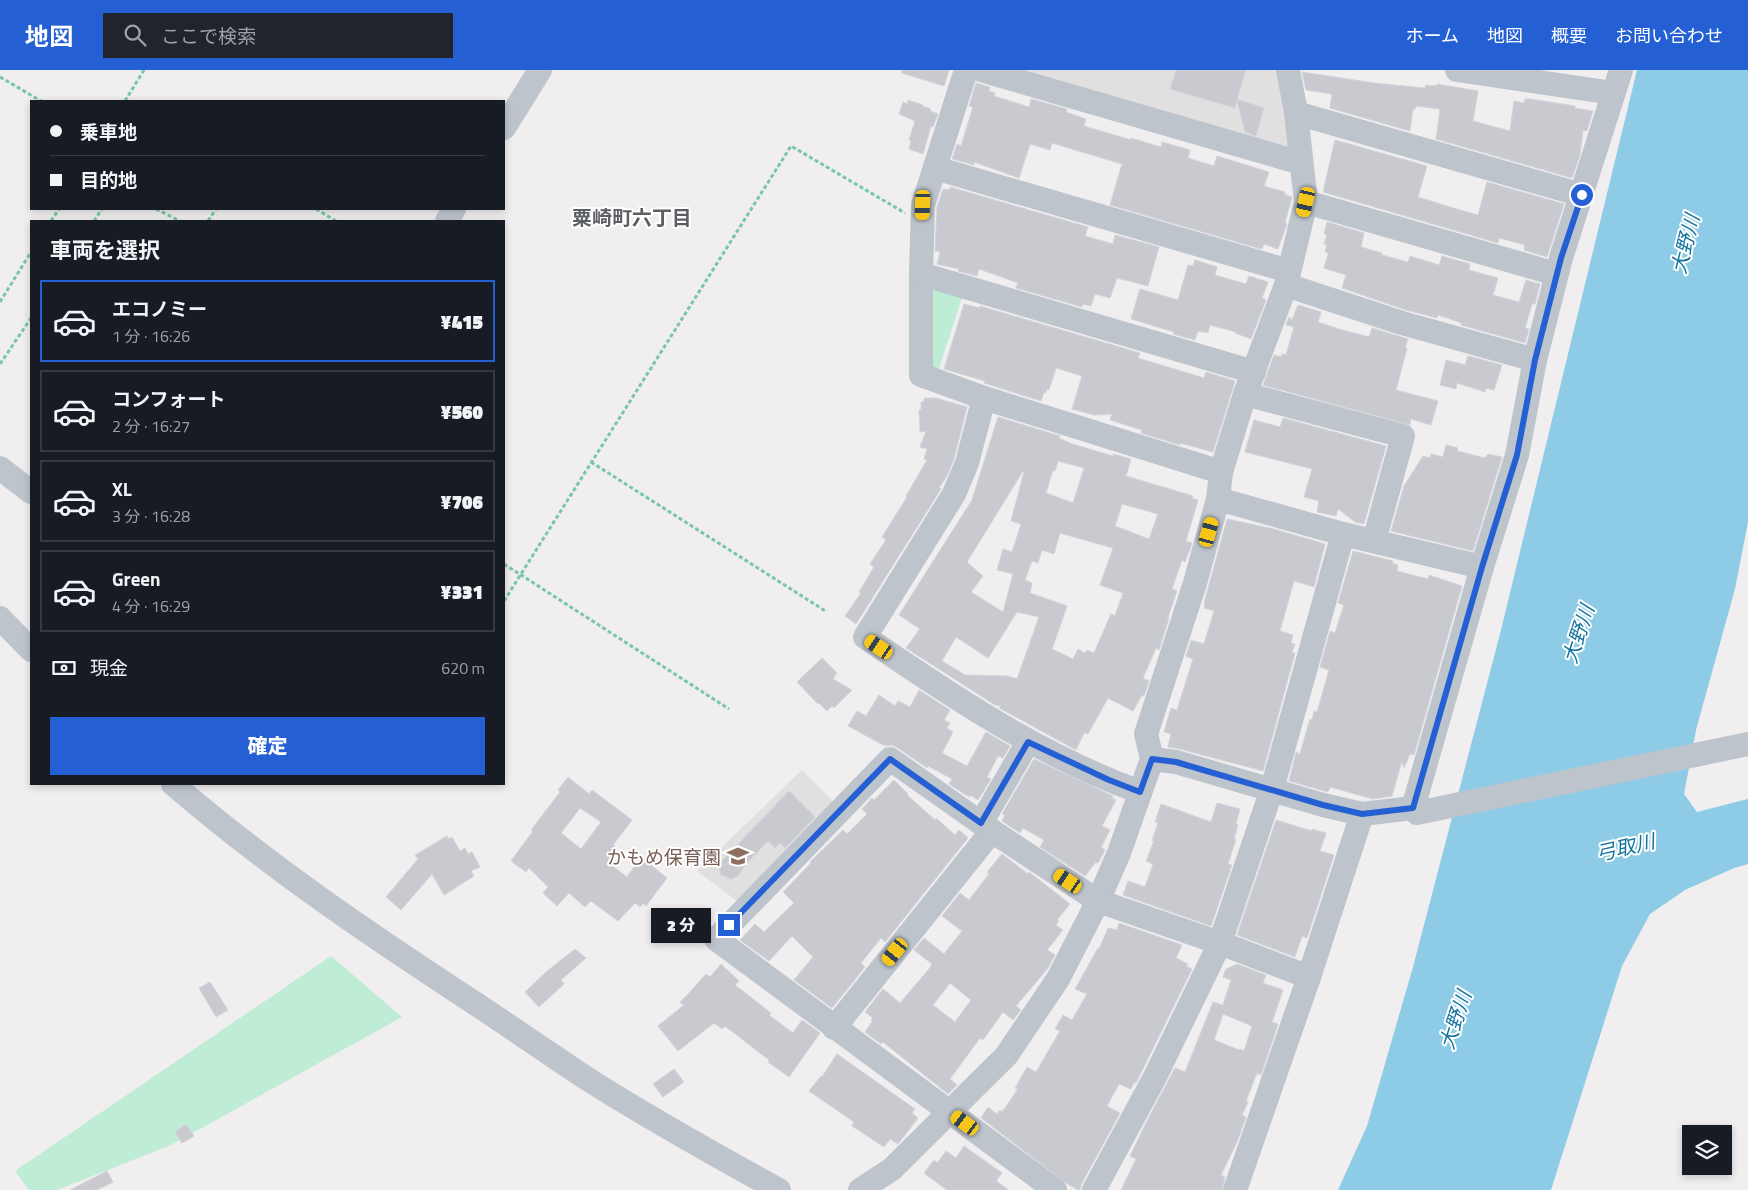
<!DOCTYPE html>
<html lang="ja">
<meta charset="utf-8">
<style>
:root{--surface:#171b24;--page:#20242c;--text:#f1f3f6;--muted:#9ea1a6;--line:#363941;--accent:#2460d4}
body{margin:0;font-family:"Titillium Web","Noto Sans JP",sans-serif;background:var(--page);color:var(--text);height:100vh;display:flex;flex-direction:column;font-size:19px;white-space:nowrap}
*{box-sizing:border-box;margin:0}
p{font-size:16px;color:var(--muted)}
.icon{flex:none;width:28px;height:28px;fill:none;stroke:currentColor;stroke-width:2;stroke-linecap:round;stroke-linejoin:round}
.map{position:relative;flex:1;overflow:hidden}
.panel{position:absolute;left:30px;top:150px;width:475px;height:565px;display:flex;flex-direction:column;background:var(--surface);border-radius:0px;box-shadow:0 2px 8px #0003}
.panel>*{flex:none}
.hud{position:absolute;left:30px;top:30px;width:475px;height:110px;border-radius:0px;box-shadow:0 2px 8px #0003;display:grid;align-content:center;height:110px;padding:0 20px;background:var(--surface)}
.buttons{position:absolute;left:1682px;top:1055px;display:grid;gap:10px}
.buttons a{display:grid;place-items:center;width:50px;height:50px;border-radius:0px;background:var(--surface);box-shadow:0 2px 8px #0003;font-size:25px}
.end{position:absolute;width:22px;height:22px;margin:-11px;border:6px solid #2460d4;background:#fff;box-shadow:0 0 0 2px #fff}
.from{border-radius:50%}
.bubble{position:absolute;height:35px;border-radius:0px;background:var(--surface);box-shadow:0 2px 8px #0003;font-size:16px;font-weight:800;line-height:35px;text-align:center}
.car{position:absolute;width:15px;height:30px;margin:-15px -8px;border-radius:6px;box-shadow:0 0 4px 1px #0007;background:linear-gradient(#f5c518 24%,#345 0 40%,#f5c518 0 76%,#345 0 86%,#f5c518 0)}
.hud b{display:flex;align-items:center;gap:18px;height:48px;font-size:19px}
.hud b+b{border-top:1px solid var(--line)}
.hud i{width:12px;height:12px;background:var(--text)}
ul{padding:0;list-style:none}
li{display:flex;align-items:center;gap:15px;height:82px;margin:0 10px 8px;padding:0 10px;border:2px solid var(--line);border-radius:0px}
li div{flex:1}
li b{display:block;font-size:19px}
li em{font-style:normal;font-weight:800}
li.current{border-color:var(--accent)}
li>.icon{width:45px;height:45px;stroke-width:1.5}
h2{padding:0 20px;font-size:22px;line-height:60px}
.pay{display:flex;align-items:center;gap:12px;height:55px;padding:0 20px;font-size:19px}
.pay p{margin-inline-start:auto}
.primary-button{display:flex;gap:10px;margin-top:auto;padding:10px 20px}
.primary-button a{flex:1;height:58px;border-radius:0px;background:var(--accent);color:#fff;font-size:20px;font-weight:800;line-height:58px;text-align:center}
header{display:flex;align-items:center;gap:30px;box-sizing:border-box;height:70px;padding:0 25px;background:var(--accent);color:#fff}
header strong{font-size:24px}
nav{display:flex;gap:28px;margin-inline-start:auto;font-size:18px}
.search{width:350px;height:45px;background:var(--page);display:flex;align-items:center;gap:12px;box-sizing:border-box;padding:0 18px;border-radius:0px;color:var(--muted);font-size:19px}
.map>svg:first-child{display:block}
.education{fill:#e1dfdf}
.green{fill:#bfecd4}
.water{fill:#8ecbe6}
.building{fill:#c8cad0;stroke:#d2d4d9;fill-rule:evenodd}
.lines{fill:none;stroke-linecap:round;stroke-linejoin:round}
.path{stroke:#79c7a8;stroke-width:3;stroke-dasharray:4 2.5;stroke-linecap:butt}
.minor{stroke:#bdc4cc;stroke-width:24}
.route{stroke:#2460d4;stroke-width:6}
.labels{text-anchor:middle;dominant-baseline:central;stroke-width:4;stroke-linejoin:round;paint-order:stroke}
.education-label{font-size:19px;fill:#785e54;stroke:#fff;text-anchor:end}
.neighbourhood-label{font-size:20px;font-weight:bold;fill:#5b5e62;stroke:#fff}
.water-label{font-size:20px;font-style:italic;fill:#15759f;stroke:#fff}
</style>
<header>
<strong>地図</strong>
<div class="search"><svg class="icon" aria-label="search" viewBox="0 0 24 24"><circle cx="10" cy="10" r="6"/><path d="M15 15l6 6"/></svg>ここで検索</div>
<nav><a>ホーム</a><a>地図</a><a>概要</a><a>お問い合わせ</a></nav>
</header>
<div class="map">
<svg width="1748" height="1120" viewBox="0 0 1748 1120">
<rect width="100%" height="100%" fill="#f0eeee"/>
<!-- education -->
<g class="education">
<path d="M1005,0H1276L1291,85Z"/>
<path d="M802,700L837,735L737,831L697,801Z"/>
</g>
<!-- green -->
<g class="green">
<path d="M935,215L964,222L937,304L927,296L929,221Z"/>
<path d="M331,886L402,947L171,1075L57,1120H29L15,1101Z"/>
</g>
<!-- water -->
<path class="water" d="M1637,0H1748V452L1735,519L1696,660L1684,724L1697,742L1748,729V794L1734,798L1685,820L1650,844L1622,896L1551,1120H1338L1367,1056L1413,897L1501,560Z"/>
<!-- building -->
<g class="building">
<path d="M902,0H949L944,16L902,3Z"/>
<path d="M1176,0H1246L1237,29L1264,38L1256,66L1245,62L1237,30L1235,38L1170,19Z"/>
<path d="M1302,2L1374,13L1425,18L1426,15L1437,16V14L1478,21L1473,51L1510,61L1514,31L1524,33L1525,29H1530L1575,36V38L1593,41L1587,61L1583,60L1580,85L1572,108L1436,69L1440,39L1416,36L1415,39H1413L1410,61L1330,38L1332,24L1306,20Z"/>
<path d="M976,13L990,17L989,21L995,23L994,26L1029,37L1031,29L1067,39L1066,42L1086,49L1084,56L1131,70V68L1161,77L1162,72L1190,80L1188,88L1214,96L1217,86L1269,102L1264,116L1285,122L1284,124L1292,127L1285,153L1287,154L1278,179L1264,174L1262,179L1258,178L1110,135L1122,94L1052,73L1050,80L1030,74L1019,108L974,92V95L952,89L957,74L961,76L973,37L969,36Z"/>
<path d="M908,30L923,35L922,36L931,39L930,41L938,44L933,57L931,56L923,84L909,79L911,71L909,70L915,51L899,44L903,32L907,34Z"/>
<path d="M1335,70L1427,96L1418,127L1453,138L1478,145L1487,112L1564,134L1547,187L1524,180L1525,175L1499,168L1498,173L1323,122Z"/>
<path d="M950,117L1088,157L1085,166L1113,174L1115,165L1159,177L1148,216L1117,208L1110,228L1095,224L1091,236L1083,234L1082,237L1016,218L1018,213L979,199L977,206L958,201L959,199L937,194L940,182L935,181L937,137L943,119L950,120Z"/>
<path d="M1327,152L1364,163L1361,177L1382,183V185L1408,192L1410,186L1439,195L1442,186L1470,194L1469,200L1498,208L1493,225L1519,232L1526,210L1540,214L1535,234H1532L1525,258L1529,259L1525,273L1461,255L1462,253L1438,245L1437,248L1406,240L1342,218L1346,205L1324,198L1328,185V183L1325,182L1327,175L1324,174L1327,165L1324,164Z"/>
<path d="M1195,190L1217,197L1215,205L1246,214L1249,206L1268,212L1262,228L1266,230L1251,269L1235,263L1236,262L1210,255L1208,263L1198,261L1195,270L1173,264L1174,262L1131,249L1140,219L1178,230L1188,195L1193,196Z"/>
<path d="M964,234L980,238V236L1140,283L1138,288L1204,308L1206,302L1235,311L1213,382L1180,373V375L1141,363L1142,360L1110,350L1112,344L1094,345L1072,339L1082,306L1056,298L1049,320L1047,319L1046,323L1044,322L1041,331L984,313L985,311L944,299Z"/>
<path d="M1298,235L1321,242L1318,252L1339,259L1369,267L1372,258L1408,269L1405,278H1407L1396,320L1438,331L1431,355L1411,349L1410,355L1263,315L1274,285L1281,287L1282,284L1286,285L1294,257L1286,255L1289,247L1292,250Z"/>
<path d="M1468,286L1502,295L1494,320L1486,318L1485,322L1457,313L1456,319L1440,315L1446,290L1465,295Z"/>
<path d="M924,328H936L967,337L954,389L947,406L939,418L941,419L856,554L845,546L861,523L859,522L874,497L870,494L886,470L882,467L907,427L906,426L927,390L924,389L927,379L920,377L926,361L920,362L919,340H921V332H924Z"/>
<path d="M998,347L1060,366L1059,368L1072,374L1113,386V384L1131,389L1126,406L1193,426L1192,428L1198,430L1186,471L1192,473L1190,479L1185,492L1182,490L1172,519L1177,521L1168,547L1169,548L1159,580L1156,578L1143,608L1149,611L1144,626L1142,625L1133,641L1108,628L1088,664L1084,663L1076,680L1005,641L999,638L1001,636L995,635L906,578L920,559L899,545L972,430ZM1058,391L1084,398L1073,433L1046,423L1053,400L1055,401ZM1023,401L1024,402L1011,451L1021,454L1012,482L1003,479L997,500L1013,504L1003,542L971,522L983,506L967,492ZM1122,434L1158,444L1149,469L1115,456ZM1060,463L1113,478L1100,515L1123,523L1115,546L1111,544L1094,583L1087,580L1085,583L1078,579L1073,589L1052,579L1067,536L1030,523L1032,513L1025,510L1032,491L1038,493L1042,480L1054,484ZM1017,542L1039,547L1017,609L1008,606L965,605L942,591L956,567L988,588Z"/>
<path d="M1283,348L1386,376L1364,454L1355,452L1338,439L1336,446L1317,442L1319,431L1304,427L1312,399L1245,382L1254,350L1280,357Z"/>
<path d="M1446,375L1458,378L1457,381L1485,388L1488,384L1502,387L1473,481L1391,461L1404,416L1423,386L1430,388L1431,384L1443,387Z"/>
<path d="M1227,449L1274,459L1325,474L1314,517L1294,511L1280,561L1293,565L1291,573L1295,574L1292,583H1295L1263,701L1180,679L1168,677L1171,664L1164,662L1171,638L1177,640L1193,589L1186,586L1191,570L1204,574L1214,541L1204,538L1205,533H1204Z"/>
<path d="M1353,481L1393,491L1392,493L1398,495L1397,501L1428,509L1429,505L1462,516L1414,685L1410,684L1404,698L1402,691L1392,726L1373,729L1330,717L1328,722L1289,711L1296,682L1300,684L1310,649L1312,650L1314,641L1317,642L1329,600L1320,597L1330,561L1335,563L1344,535L1338,533Z"/>
<path d="M822,588L837,603L833,609L852,620L834,638L832,636L827,641L819,633L818,634L797,612Z"/>
<path d="M919,620L950,640L944,650L950,653L947,658L953,662L942,683L967,696L986,662L1010,676L1003,688L998,686L987,707L991,709L978,730L970,725L969,727L949,714L952,709L928,696L927,698L898,678L892,675L885,676L848,656L857,641L866,646L879,625L895,636L898,631L910,637Z"/>
<path d="M1034,689L1113,726L1112,728L1116,730L1102,756L1110,760L1101,777L1105,780L1098,793L1096,792L1085,806L1040,777L1044,770L1023,758L1020,763L1002,751L1005,745L1002,744Z"/>
<path d="M568,707L589,724L592,720L632,750L613,775L617,779L607,792L627,807L641,787L667,808L646,836L643,833L640,837L635,833L618,851L591,831L585,837L569,823L557,836L543,823L548,817L529,798L526,802L511,791L533,761L531,760L560,722L558,720ZM580,738L601,752L581,779L561,763Z"/>
<path d="M894,710L908,724L907,725L935,750L936,748L955,765L959,760L968,768L885,872L881,868L861,893L865,897L832,938L794,910L813,887L792,866L769,891L740,870L755,854L764,862L794,833L783,822L811,793L810,792L843,760L847,764L867,744L862,739L872,728L874,730Z"/>
<path d="M789,721L815,747L785,778L780,773L775,778L768,771L744,796L739,805L731,809L721,805L718,795Z"/>
<path d="M1217,733L1240,739L1236,754L1238,755L1234,769H1236L1228,794L1232,795L1211,856L1123,825L1128,811L1145,817L1153,794L1146,791L1154,771H1152L1158,753L1155,752L1161,734L1211,752Z"/>
<path d="M1276,750L1312,761V759L1326,763L1320,781L1334,785L1307,868L1302,866L1295,887L1237,865Z"/>
<path d="M447,766L448,769L452,767L460,781L465,778L468,784L472,782L480,797L471,801L474,806L444,825L432,804L401,840L386,827L418,789L415,785Z"/>
<path d="M1002,784L1028,804L1029,802L1070,834L1057,850L1059,851L1056,855L1063,860L1047,880L1055,885L1048,898L1016,936L1021,940L1013,950L1003,942L983,970L980,968L950,1009L957,1015L948,1024L883,972L881,974L865,962L872,952L871,951L873,948L865,942L883,919L900,933L929,899L932,894L914,880L924,868L944,884L962,861L942,846L960,823L969,830L989,804L987,802ZM950,913L971,930L955,952L933,935Z"/>
<path d="M1119,853L1182,875L1176,888L1188,894L1186,896L1192,899L1136,1013L1134,1012L1131,1019L1119,1014L1107,1036L1120,1043L1082,1113L1080,1120H1078L1066,1113L981,1048L988,1037L997,1044L1000,1040L1002,1042L1018,1019L1015,1018L1027,997L1036,1002L1060,961L1055,959L1063,945L1072,950L1087,924L1075,919L1098,878L1099,879L1108,858L1117,860Z"/>
<path d="M575,879L586,888L561,910L564,914L539,937L525,922L546,902Z"/>
<path d="M721,894L739,911L735,915L771,943L769,945L793,963L802,950L820,963L789,1007L768,992L769,990L725,956L722,959L714,953L678,981L658,956L684,935L680,932L689,923L706,904L710,907Z"/>
<path d="M1237,894L1266,905L1263,913L1283,920L1272,952L1278,954L1261,1005L1257,1003L1246,1031L1248,1032L1242,1045L1246,1047L1237,1072L1221,1105L1225,1107L1222,1120H1121L1136,1089L1130,1086L1148,1049L1175,998L1185,1002L1213,932L1223,935L1231,910L1223,907L1226,899ZM1223,944L1252,956L1244,981L1240,979L1239,980L1214,970Z"/>
<path d="M210,912L228,940L216,947L199,918Z"/>
<path d="M837,984L915,1039L912,1043L918,1048L898,1074L890,1069L884,1077L852,1056L854,1052L809,1021L821,1006L822,1007Z"/>
<path d="M674,999L684,1012L663,1027L653,1014Z"/>
<path d="M186,1054L194,1066L182,1073L175,1062Z"/>
<path d="M964,1076L1002,1103L996,1111L1009,1120H947L924,1103L934,1090L937,1093L946,1081L956,1088Z"/>
<path d="M107,1101L113,1112L97,1120H70Z"/>
</g>
<g class="lines">
<!-- path -->
<g class="path">
<path d="M0,7L41,31"/>
<path d="M125,31L144,0"/>
<path d="M156,139L180,151"/>
<path d="M316,139L336,151"/>
<path d="M51,151L59,139"/>
<path d="M94,151L102,139"/>
<path d="M208,151L216,139"/>
<path d="M0,232L31,182"/>
<path d="M0,294L31,248"/>
<path d="M591,392L827,542"/>
<path d="M504,494L729,639"/>
<path d="M504,531L791,76L905,143"/>
</g>
<!-- minor -->
<g class="minor">
<path d="M966,0L923,135L921,204V305L984,328"/>
<path d="M981,0L1301,93"/>
<path d="M1457,0L1613,23"/>
<path d="M1296,43L1582,125"/>
<path d="M504,58L540,0"/>
<path d="M935,98L1289,201"/>
<path d="M1306,132L1556,204"/>
<path d="M447,151L454,139"/>
<path d="M921,204L1254,302"/>
<path d="M1286,215L1402,253L1535,290"/>
<path d="M1245,324L1403,366L1374,471"/>
<path d="M0,398L31,422"/>
<path d="M1218,429L1343,464L1482,497"/>
<path d="M0,548L31,580"/>
<path d="M1152,689L1176,692L1323,735L1362,744L1413,738"/>
<path d="M173,714C268,796 372,866 476,934C514,959 551,985 589,1010C651,1049 715,1085 779,1120"/>
<path d="M1140,722C1039,685 953,627 865,567L954,424L967,393L984,328L1221,402"/>
<path d="M1413,738L1482,497L1517,385L1535,290L1561,188L1621,0"/>
<path d="M1413,738L1417,743L1748,674"/>
<path d="M981,753L1028,672"/>
<path d="M834,958L992,761"/>
<path d="M860,1120L892,1099L1006,986L1058,909L1098,831L1119,783L1152,689L1146,664L1195,513L1218,429L1221,402L1245,324L1286,215L1306,132L1296,43L1288,0"/>
<path d="M1055,1120L716,869L890,689L992,761L1098,831L1220,873L1309,907"/>
<path d="M1094,1120L1155,1007L1220,873L1272,719L1343,464"/>
<path d="M1235,1120L1309,907L1362,744"/>
</g>
</g>
<g class="lines">
<!-- route -->
<path class="route" d="M729,855L890,689L981,753L1028,672L1109,710L1140,722L1152,689L1176,692L1323,735L1362,744L1413,738L1482,497L1517,385L1535,290L1561,188L1582,125"/>
</g>
<!-- icons -->
<defs>
<g id="school-bare" transform="scale(1.725)"><path d="M0-5L7-2L0 1L-7-2ZM-4 1L0 2.5L4 1V4Q0 6-4 4Z" fill="#8d6e63" stroke="#fff" stroke-width="2.5" paint-order="stroke"/></g>
</defs>
<g fill-rule="evenodd">
<use href="#school-bare" x="738" y="786"/>
</g>
<g class="labels">
<!-- education labels -->
<g class="education-label">
<text x="721" y="786">かもめ保育園</text>
</g>
<!-- neighbourhood labels -->
<g class="neighbourhood-label">
<text x="632" y="147">粟崎町六丁目</text>
</g>
<!-- water labels -->
<g class="water-label">
<text transform="translate(1685 174) rotate(-76)">大野川</text>
<text transform="translate(1578 564) rotate(-72)">大野川</text>
<text transform="translate(1625 777) rotate(-13)">弓取川</text>
<text transform="translate(1455 950) rotate(-72)">大野川</text>
</g>
</g>
</svg>
<div class="buttons">
<a><svg class="icon" aria-label="layers" viewBox="0 0 24 24"><path d="M12 4l9 5-9 5-9-5zM3 14l9 5 9-5"/></svg></a>
</div>
<i class="end from" style="left:1582px;top:125px"></i>
<i class="end" style="left:729px;top:855px"></i>
<div class="bubble" style="left:651px;top:838px;width:60px">2 分</div>
<i class="car" style="left:1306px;top:132px;rotate:193deg"></i>
<i class="car" style="left:923px;top:135px;rotate:182deg"></i>
<i class="car" style="left:1209px;top:462px;rotate:15deg"></i>
<i class="car" style="left:879px;top:577px;rotate:304deg"></i>
<i class="car" style="left:1068px;top:811px;rotate:304deg"></i>
<i class="car" style="left:895px;top:882px;rotate:219deg"></i>
<i class="car" style="left:965px;top:1053px;rotate:306deg"></i>
<div class="hud">
<b><i class="from"></i>乗車地</b>
<b><i></i>目的地</b>
</div>
<section class="panel">
<h2>車両を選択</h2>
<ul>
<li class="current"><svg class="icon" aria-label="car" viewBox="0 0 24 24"><path d="M5 17H2v-5l4-1 3-4h7l3 4 3 1v5h-3M9 17h6M6 11h13"/><circle cx="7" cy="17" r="2"/><circle cx="17" cy="17" r="2"/></svg><div><b>エコノミー</b><p>1 分 · 16:26</p></div><em>¥415</em></li>
<li><svg class="icon" aria-label="car" viewBox="0 0 24 24"><path d="M5 17H2v-5l4-1 3-4h7l3 4 3 1v5h-3M9 17h6M6 11h13"/><circle cx="7" cy="17" r="2"/><circle cx="17" cy="17" r="2"/></svg><div><b>コンフォート</b><p>2 分 · 16:27</p></div><em>¥560</em></li>
<li><svg class="icon" aria-label="car" viewBox="0 0 24 24"><path d="M5 17H2v-5l4-1 3-4h7l3 4 3 1v5h-3M9 17h6M6 11h13"/><circle cx="7" cy="17" r="2"/><circle cx="17" cy="17" r="2"/></svg><div><b>XL</b><p>3 分 · 16:28</p></div><em>¥706</em></li>
<li><svg class="icon" aria-label="car" viewBox="0 0 24 24"><path d="M5 17H2v-5l4-1 3-4h7l3 4 3 1v5h-3M9 17h6M6 11h13"/><circle cx="7" cy="17" r="2"/><circle cx="17" cy="17" r="2"/></svg><div><b>Green</b><p>4 分 · 16:29</p></div><em>¥331</em></li>
</ul>
<div class="pay"><svg class="icon" aria-label="cash" viewBox="0 0 24 24"><path d="M3 7h18v10H3z"/><circle cx="12" cy="12" r="2"/></svg>現金<p>620 m</p></div>
<div class="primary-button"><a>確定</a></div>
</section>
</div>
